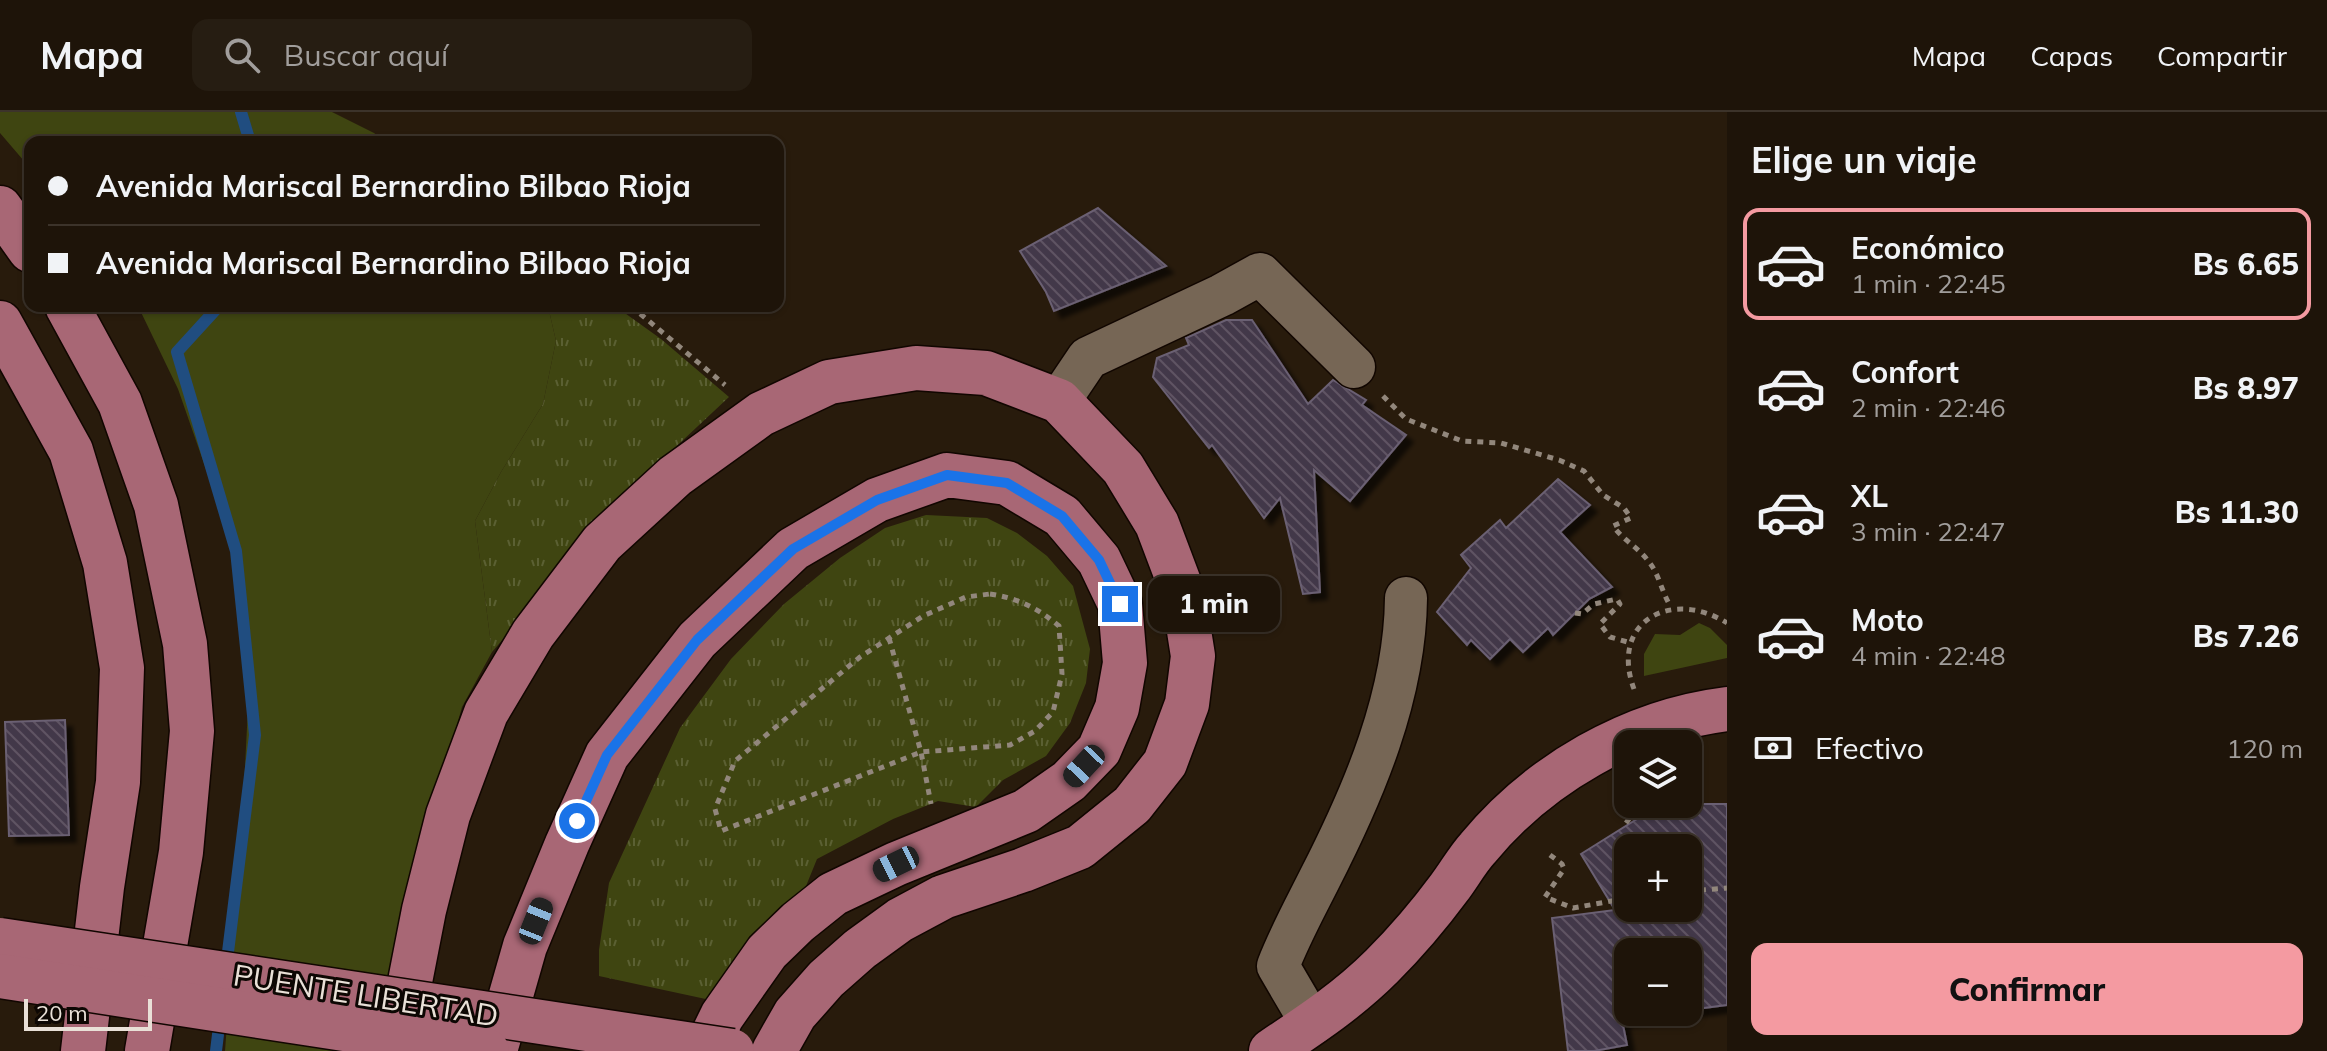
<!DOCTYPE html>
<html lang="es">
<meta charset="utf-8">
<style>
:root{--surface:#1e1409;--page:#261d12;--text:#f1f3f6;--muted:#a19e9c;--line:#3c332a;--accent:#f49aa1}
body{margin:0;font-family:Mulish,sans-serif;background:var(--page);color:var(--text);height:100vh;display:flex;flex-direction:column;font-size:30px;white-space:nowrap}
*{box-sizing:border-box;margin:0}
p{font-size:26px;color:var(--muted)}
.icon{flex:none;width:44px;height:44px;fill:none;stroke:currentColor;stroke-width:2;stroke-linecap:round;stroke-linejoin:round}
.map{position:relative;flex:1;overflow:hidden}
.details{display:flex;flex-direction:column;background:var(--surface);width:600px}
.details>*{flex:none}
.banner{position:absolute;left:24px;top:24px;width:760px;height:176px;border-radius:16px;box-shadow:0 2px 6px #0004,0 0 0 2px var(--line);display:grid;align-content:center;height:176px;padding:0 24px;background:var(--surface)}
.tools{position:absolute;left:1614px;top:618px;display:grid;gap:16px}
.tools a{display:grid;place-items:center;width:88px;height:88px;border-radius:16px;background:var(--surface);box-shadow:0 2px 6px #0004,0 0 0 2px var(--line);font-size:40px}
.scale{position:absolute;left:24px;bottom:20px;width:128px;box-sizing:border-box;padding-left:8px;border:4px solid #e9e0d7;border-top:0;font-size:22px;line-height:28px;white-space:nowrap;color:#e9e0d7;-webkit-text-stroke:6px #0d0703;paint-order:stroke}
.end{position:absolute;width:36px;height:36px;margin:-18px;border:10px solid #1a73e8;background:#fff;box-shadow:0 0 0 4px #fff}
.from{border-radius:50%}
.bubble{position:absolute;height:56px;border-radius:16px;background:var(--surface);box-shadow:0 2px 6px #0004,0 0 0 2px var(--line);font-size:26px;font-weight:800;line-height:56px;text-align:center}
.car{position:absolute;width:24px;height:48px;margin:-24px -12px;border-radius:10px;box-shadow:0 0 6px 2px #0007;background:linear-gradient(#222 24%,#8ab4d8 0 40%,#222 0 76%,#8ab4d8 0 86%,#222 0)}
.banner b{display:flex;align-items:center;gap:28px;height:76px;font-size:30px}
.banner b+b{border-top:2px solid var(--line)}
.banner i{width:20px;height:20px;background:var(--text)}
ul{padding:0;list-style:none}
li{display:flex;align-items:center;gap:24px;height:112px;margin:0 16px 12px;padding:0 8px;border:4px solid transparent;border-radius:16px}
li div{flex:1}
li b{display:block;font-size:30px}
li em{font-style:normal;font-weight:800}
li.selected{border-color:var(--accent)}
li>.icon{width:72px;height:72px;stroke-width:1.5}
h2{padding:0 24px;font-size:36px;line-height:96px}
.pay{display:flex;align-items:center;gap:20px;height:88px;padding:0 24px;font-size:30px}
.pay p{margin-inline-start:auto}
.button{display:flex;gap:16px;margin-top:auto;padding:16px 24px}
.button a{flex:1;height:92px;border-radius:16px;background:var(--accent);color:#111;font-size:32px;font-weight:800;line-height:92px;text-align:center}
header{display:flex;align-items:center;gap:48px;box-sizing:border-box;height:112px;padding:0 40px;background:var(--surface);border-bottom:2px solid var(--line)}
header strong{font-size:38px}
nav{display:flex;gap:44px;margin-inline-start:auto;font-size:28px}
.search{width:560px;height:72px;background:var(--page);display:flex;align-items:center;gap:20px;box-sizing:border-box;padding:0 28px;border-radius:16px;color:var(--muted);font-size:30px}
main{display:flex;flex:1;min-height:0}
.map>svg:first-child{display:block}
.grass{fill:#3f4511}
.park{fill:url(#park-tufts)}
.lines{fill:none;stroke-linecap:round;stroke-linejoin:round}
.stream{stroke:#204d80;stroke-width:12}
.building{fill:url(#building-back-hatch);stroke:#6b6073;stroke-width:2;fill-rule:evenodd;filter:url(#shadow)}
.minor-casing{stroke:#110600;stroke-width:45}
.major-casing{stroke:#110600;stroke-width:47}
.path{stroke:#92877c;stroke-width:5;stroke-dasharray:6 6;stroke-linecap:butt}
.minor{stroke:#766655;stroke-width:42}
.major{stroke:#a86775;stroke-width:44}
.major-bridge-casing{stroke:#110600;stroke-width:47;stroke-linecap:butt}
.major-bridge{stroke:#a86775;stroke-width:44}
.route{stroke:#1a73e8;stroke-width:10}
.labels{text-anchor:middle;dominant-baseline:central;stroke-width:6;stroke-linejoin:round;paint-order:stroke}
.street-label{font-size:30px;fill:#e9e0d7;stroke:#0d0703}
</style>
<header>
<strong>Mapa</strong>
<div class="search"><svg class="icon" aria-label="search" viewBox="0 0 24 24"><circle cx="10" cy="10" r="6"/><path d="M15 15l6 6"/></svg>Buscar aquí</div>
<nav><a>Mapa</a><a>Capas</a><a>Compartir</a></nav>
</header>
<main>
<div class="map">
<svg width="1727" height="939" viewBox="0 0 1727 939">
<defs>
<pattern id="park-tufts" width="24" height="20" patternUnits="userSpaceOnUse" patternTransform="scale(2)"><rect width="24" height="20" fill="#3f4511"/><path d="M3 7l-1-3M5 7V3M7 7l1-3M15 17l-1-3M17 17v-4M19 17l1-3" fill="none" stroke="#5b6033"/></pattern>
<pattern id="building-back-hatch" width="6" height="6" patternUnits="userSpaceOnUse" patternTransform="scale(2)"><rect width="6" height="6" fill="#43384a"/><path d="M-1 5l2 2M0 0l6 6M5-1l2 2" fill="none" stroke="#5e5463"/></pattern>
<filter id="shadow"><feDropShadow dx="7" dy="7" stdDeviation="2" flood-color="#0009"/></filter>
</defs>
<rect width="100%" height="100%" fill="#281b0c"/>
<!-- grass -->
<g class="grass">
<path d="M0,0H332L374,21L386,30H30V56L0,21Z"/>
<path d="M138,194H548L556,229L543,292L501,360L475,409L492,540L462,595L407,792L398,939H225L243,694L250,556L239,452L178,277Z"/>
<path d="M1699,511L1710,516L1727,533V546L1644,564V542L1655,522L1680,523Z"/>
</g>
<!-- park -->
<g class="park">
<path d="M548,194H615L661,227L729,285L635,373L492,540L475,409L501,360L543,292L556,229Z"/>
<path d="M926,403L987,406L1017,421L1047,444L1073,474L1090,537L1086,571L1070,611L1046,644L1003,668L976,695L938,689L893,707L817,747L806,774L754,827L715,889L599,864V838L609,771L680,616L731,547L784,492L840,446L885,416Z"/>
</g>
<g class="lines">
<!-- stream -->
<g class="stream">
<path d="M241,0L250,30"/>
<path d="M219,194L177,240L236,439L255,623L226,856"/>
<path d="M216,939L220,906"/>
</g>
</g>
<!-- building -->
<g class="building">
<path d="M1098,96L1166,154L1054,199L1046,180L1020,139Z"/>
<path d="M1226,208H1252L1308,292L1333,268L1366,288L1362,293L1406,323L1350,389L1314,358L1320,480L1303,482L1280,386L1264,406L1212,333L1209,336L1153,265L1157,246L1189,233L1186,226Z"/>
<path d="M1558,367L1590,393L1560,420L1612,475L1589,487L1553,523L1548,516L1523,540L1510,527L1490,547L1471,528L1467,533L1437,500L1471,456L1461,443L1500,408L1506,416Z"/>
<path d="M65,608L69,723L9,724L5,610Z"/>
<path d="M1661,692H1727V893L1688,898V840H1628V900H1677L1622,908L1627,933L1594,939H1568L1552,806L1615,798L1581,742ZM1628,736H1688V796H1628Z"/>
</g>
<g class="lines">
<!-- minor casing -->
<g class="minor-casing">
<g id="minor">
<path d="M1059,289L1088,246L1222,183L1260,162L1354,255"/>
<path d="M1312,912L1278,854C1290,823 1305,796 1320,766C1364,680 1405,584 1406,486"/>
</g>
</g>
<!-- major casing -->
<g class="major-casing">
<g id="major">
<path d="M0,96L30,138"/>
<path d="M67,194L120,291L156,393L185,532L192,619L181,740L147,939"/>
<path d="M0,211L71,339L105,451L122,556L118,670L102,775L83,939"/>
<path d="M399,926L424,798L448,703L486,601L533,522L602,431L675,364L761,302L829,270L916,256L986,261L1059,289L1123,356L1157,412L1183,481L1193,544L1187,592L1165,651L1132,693L1080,735L1023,758L943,785L900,808L860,837L826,867L795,902L774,939"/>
<path d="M495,939L525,834L567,732L607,643L697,528L793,437L877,388L947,363L1007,371L1062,404L1099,448L1120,492L1125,551L1117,596L1099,638L1069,669L1026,699L896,752L833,782L798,810L767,840L722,904L705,939"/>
<path d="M1271,939C1310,913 1348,888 1382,854C1406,830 1429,803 1449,776C1459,763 1467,748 1478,736C1539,662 1631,609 1727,597"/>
</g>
</g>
<!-- path -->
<g class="path">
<path d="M631,194L725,273"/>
<path d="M1383,284L1406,307L1462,329L1501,331L1559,348L1584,359L1603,383L1624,396L1631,406L1613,414C1623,428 1639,436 1649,450C1659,462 1662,481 1671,495"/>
<path d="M990,482C1017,486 1038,496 1059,514L1062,562L1053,600L1035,619L1010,633L921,640L721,719L715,697L735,649L860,545L923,504L966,485Z"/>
<path d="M1575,501L1582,502L1594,492L1617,487L1620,492L1600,512L1610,525L1631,531"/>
<path d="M889,526L921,640L931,692"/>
<path d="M1634,577C1609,510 1671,476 1727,511"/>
<path d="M1623,682L1628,690"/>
<path d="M1626,711L1629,707V692"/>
<path d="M1550,743L1562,752L1564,757L1545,785L1573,796L1628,786"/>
<path d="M1688,779L1727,776"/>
</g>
<!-- minor -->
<use href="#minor" class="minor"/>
<!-- major -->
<use href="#major" class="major"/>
<!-- major-bridge casing -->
<g class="major-bridge-casing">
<g id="major-bridge">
<path d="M0,828L732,939"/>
<path d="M0,864L487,939"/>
</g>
</g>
<!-- major-bridge -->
<use href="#major-bridge" class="major-bridge"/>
</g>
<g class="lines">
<!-- route -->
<path class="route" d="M577,709L607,643L697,528L793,437L877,388L947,363L1007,371L1062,404L1099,448L1120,492"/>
</g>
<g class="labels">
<!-- street labels -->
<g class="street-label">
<text transform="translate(366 883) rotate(9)">PUENTE LIBERTAD</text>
</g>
</g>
</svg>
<div class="tools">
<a><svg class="icon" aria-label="layers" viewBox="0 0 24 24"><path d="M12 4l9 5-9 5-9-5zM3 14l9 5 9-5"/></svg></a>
<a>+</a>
<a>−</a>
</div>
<div class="scale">20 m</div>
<i class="end from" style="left:577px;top:709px"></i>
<i class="end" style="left:1120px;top:492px"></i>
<div class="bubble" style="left:1148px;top:464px;width:132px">1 min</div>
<i class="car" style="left:1084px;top:654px;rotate:223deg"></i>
<i class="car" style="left:896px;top:752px;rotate:244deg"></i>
<i class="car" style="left:536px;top:809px;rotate:22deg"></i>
<div class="banner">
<b><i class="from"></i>Avenida Mariscal Bernardino Bilbao Rioja</b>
<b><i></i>Avenida Mariscal Bernardino Bilbao Rioja</b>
</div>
</div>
<section class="details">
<h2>Elige un viaje</h2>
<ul>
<li class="selected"><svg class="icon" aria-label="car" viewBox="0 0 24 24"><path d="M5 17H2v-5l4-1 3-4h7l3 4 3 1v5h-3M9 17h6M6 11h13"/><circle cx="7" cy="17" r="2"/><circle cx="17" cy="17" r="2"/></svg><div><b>Económico</b><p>1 min · 22:45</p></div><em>Bs 6.65</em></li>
<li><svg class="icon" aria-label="car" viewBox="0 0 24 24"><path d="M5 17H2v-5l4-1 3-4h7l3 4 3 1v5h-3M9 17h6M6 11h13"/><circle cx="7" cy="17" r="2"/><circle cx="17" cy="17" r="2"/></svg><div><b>Confort</b><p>2 min · 22:46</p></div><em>Bs 8.97</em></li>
<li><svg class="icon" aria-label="car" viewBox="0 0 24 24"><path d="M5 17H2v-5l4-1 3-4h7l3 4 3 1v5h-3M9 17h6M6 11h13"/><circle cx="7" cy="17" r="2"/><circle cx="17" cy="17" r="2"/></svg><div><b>XL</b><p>3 min · 22:47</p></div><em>Bs 11.30</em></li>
<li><svg class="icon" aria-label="car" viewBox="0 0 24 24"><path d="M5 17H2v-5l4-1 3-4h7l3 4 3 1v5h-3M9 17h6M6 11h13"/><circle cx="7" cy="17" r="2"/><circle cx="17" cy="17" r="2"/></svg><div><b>Moto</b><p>4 min · 22:48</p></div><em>Bs 7.26</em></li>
</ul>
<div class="pay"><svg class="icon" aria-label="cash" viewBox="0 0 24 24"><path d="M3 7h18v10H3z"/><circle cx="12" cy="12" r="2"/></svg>Efectivo<p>120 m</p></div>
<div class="button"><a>Confirmar</a></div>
</section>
</main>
